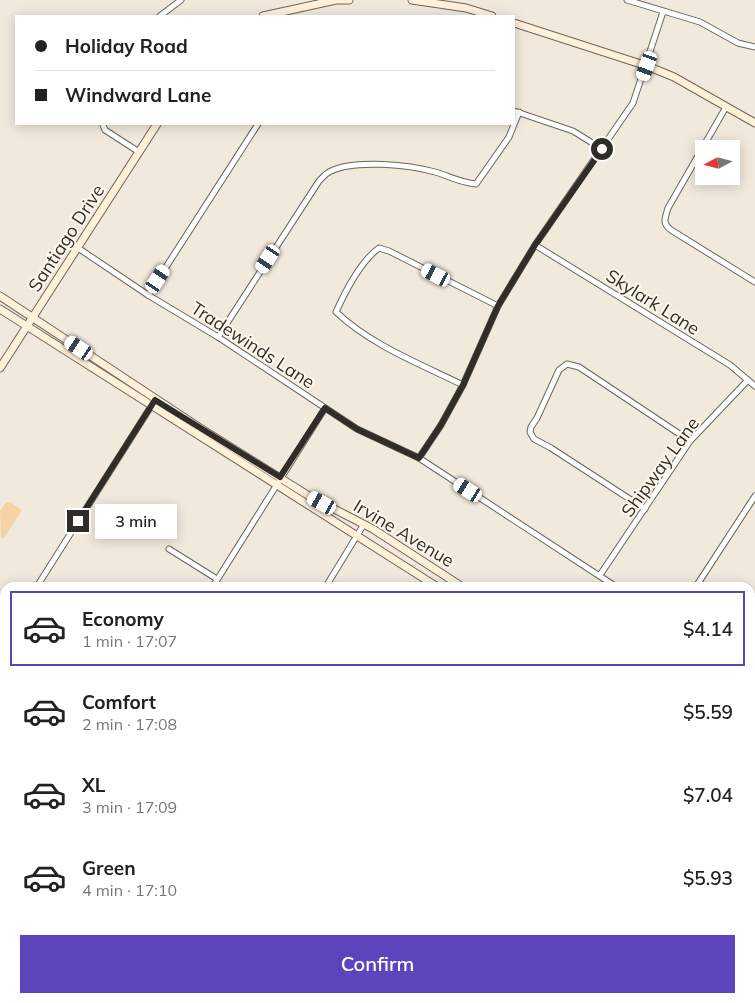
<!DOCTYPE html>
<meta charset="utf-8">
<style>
:root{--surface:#fff;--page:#f2f2f2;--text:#222;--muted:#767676;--line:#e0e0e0;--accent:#5c44bc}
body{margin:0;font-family:Mulish,sans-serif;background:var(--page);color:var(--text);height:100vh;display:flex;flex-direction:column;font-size:19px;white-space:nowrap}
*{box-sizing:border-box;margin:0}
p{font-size:16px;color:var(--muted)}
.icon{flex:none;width:28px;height:28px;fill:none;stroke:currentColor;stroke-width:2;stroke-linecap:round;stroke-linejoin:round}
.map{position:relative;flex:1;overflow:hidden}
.sheet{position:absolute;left:0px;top:582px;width:755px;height:421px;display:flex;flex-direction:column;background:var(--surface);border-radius:15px 15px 0 0;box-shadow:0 2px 12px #0003}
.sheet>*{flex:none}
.banner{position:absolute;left:15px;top:15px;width:500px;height:110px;border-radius:0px;box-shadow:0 2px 12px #0003;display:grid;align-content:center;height:110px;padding:0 20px;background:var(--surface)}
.needle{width:32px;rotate:263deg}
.tools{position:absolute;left:695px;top:140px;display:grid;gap:10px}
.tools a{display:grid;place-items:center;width:45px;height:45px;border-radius:0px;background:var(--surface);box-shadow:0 2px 12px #0003;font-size:25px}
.end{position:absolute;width:22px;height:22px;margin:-11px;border:6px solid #302d29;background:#fff;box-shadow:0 0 0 2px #fff}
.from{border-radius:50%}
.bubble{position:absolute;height:35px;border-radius:0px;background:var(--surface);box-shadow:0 2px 12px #0003;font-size:16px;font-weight:600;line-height:35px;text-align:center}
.car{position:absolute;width:15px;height:30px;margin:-15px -8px;border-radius:6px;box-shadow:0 0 4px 1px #0007;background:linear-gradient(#fff 24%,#345 0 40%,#fff 0 76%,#345 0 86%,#fff 0)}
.banner b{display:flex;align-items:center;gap:18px;height:48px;font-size:19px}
.banner b+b{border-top:1px solid var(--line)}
.banner i{width:12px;height:12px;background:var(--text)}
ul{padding:9px 0 0;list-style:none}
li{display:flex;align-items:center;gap:15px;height:75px;margin:0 10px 8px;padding:0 10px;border:2px solid transparent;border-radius:0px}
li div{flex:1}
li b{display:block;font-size:19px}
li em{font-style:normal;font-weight:600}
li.active{border-color:var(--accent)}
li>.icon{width:45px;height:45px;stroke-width:1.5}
.button{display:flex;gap:10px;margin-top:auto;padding:10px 20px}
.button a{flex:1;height:58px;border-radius:0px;background:var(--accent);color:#fff;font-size:20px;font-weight:600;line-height:58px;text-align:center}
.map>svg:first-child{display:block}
.green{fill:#f4d4a6}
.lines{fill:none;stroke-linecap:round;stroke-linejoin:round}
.street-casing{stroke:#6c655a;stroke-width:7}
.secondary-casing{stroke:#6c655a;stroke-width:9}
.street{stroke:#fff;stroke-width:5}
.secondary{stroke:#fff0da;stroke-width:7}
.route{stroke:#302d29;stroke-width:6}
.labels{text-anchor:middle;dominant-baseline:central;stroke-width:4;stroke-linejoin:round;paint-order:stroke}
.street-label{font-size:18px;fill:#302d29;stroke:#fff7eb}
</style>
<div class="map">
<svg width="755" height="1003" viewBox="0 0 755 1003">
<rect width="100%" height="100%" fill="#f2e9dd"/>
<!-- green -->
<g class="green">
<path d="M6,502H10L22,510L4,538H1L0,511Z"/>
<path d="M0,771L5,774V900L0,897Z"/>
<path d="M0,902L5,905V999H50L48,1003H0Z"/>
</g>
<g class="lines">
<!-- street casing -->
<g class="street-casing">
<g id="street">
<path d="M627,0L700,22L738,43L755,47"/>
<path d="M160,16L181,0"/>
<path d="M726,107L668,208C665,219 662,223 671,230L755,282"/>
<path d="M514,111L573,131L602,149"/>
<path d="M103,125L105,130L139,152"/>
<path d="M535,245L730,365L755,386"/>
<path d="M78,248L148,295L218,337L357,429L419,458L618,588"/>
<path d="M148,295L258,124"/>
<path d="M218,337L319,181C322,178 326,173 331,171C355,159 410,165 435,172C449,176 461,183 476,184L509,137L519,112"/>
<path d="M463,385C420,364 371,345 336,312C345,292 361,261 379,248L389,251L498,306"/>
<path d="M419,458L441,425L463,385L498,306L535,245L633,103L663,12"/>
<path d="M645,509L551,448L534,439L530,432L531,427L537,418L559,370L567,364L579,367L690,441"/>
<path d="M169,549L217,579"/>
<path d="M600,575L690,441L748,380"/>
<path d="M36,588L155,400"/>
<path d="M212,588L325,408"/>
<path d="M325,588L364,524"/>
<path d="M695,588L755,496"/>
<path d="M0,643L5,635"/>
<path d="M750,653L755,645"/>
<path d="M750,830L755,822"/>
<path d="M750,970L755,973"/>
<path d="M79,999L85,1003"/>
<path d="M58,1003L61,999"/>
<path d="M369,1003L372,999"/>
<path d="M445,1003L448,999"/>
<path d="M524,1003L526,999"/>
</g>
</g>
<!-- secondary casing -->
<g class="secondary-casing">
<g id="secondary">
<path d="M412,0L466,8L492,16"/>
<path d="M263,16L336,0H349"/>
<path d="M514,23L647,66L674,77L755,123"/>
<path d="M0,296L200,428L309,496L373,529L464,588"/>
<path d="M0,309L439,588"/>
<path d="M0,368L157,124"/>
<path d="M0,771L5,774"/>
<path d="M750,771L755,774"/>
<path d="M750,787L755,790"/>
<path d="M355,999L362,1003"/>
</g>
</g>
<!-- street -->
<use href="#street" class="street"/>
<!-- secondary -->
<use href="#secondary" class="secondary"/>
</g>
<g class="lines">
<!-- route -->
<path class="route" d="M78,521L155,400L280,477L325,408L357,429L419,458L441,425L463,385L498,306L535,245L602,149"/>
</g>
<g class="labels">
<!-- street labels -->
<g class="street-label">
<text transform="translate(66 238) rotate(-57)">Santiago Drive</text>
<text transform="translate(653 302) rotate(32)">Skylark Lane</text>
<text transform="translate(253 345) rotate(33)">Tradewinds Lane</text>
<text transform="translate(660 467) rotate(-54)">Shipway Lane</text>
<text transform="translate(404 533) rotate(31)">Irvine Avenue</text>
</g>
</g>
</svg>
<div class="tools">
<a><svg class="needle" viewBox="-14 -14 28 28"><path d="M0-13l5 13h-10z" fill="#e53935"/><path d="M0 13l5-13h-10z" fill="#767676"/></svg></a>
</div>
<i class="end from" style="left:602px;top:149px"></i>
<i class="end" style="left:78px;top:521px"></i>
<div class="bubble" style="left:95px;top:504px;width:82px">3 min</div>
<i class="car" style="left:647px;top:66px;rotate:200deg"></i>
<i class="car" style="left:268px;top:259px;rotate:213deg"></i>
<i class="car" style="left:436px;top:275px;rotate:297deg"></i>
<i class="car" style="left:158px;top:279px;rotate:33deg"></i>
<i class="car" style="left:79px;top:348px;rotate:304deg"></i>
<i class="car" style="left:468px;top:490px;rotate:303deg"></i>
<i class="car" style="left:322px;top:503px;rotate:299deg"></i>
<div class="banner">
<b><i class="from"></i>Holiday Road</b>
<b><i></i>Windward Lane</b>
</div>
<section class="sheet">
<ul>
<li class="active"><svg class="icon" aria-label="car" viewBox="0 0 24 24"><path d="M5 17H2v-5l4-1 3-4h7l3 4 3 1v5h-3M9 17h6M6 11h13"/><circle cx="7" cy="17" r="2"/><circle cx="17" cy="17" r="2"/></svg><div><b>Economy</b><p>1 min · 17:07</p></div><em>$4.14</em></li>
<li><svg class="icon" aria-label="car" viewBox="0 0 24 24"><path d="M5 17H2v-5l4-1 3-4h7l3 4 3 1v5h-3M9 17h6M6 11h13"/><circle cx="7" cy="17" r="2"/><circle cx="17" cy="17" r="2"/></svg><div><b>Comfort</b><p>2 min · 17:08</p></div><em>$5.59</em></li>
<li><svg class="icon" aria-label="car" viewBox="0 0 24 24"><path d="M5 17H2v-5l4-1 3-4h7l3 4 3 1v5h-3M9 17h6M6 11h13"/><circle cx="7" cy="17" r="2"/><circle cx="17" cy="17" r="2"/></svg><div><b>XL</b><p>3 min · 17:09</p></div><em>$7.04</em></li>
<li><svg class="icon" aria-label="car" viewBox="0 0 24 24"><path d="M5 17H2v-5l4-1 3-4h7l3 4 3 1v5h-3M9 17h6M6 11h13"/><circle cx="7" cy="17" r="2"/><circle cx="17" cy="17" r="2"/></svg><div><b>Green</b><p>4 min · 17:10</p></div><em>$5.93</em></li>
</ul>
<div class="button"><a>Confirm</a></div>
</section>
</div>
